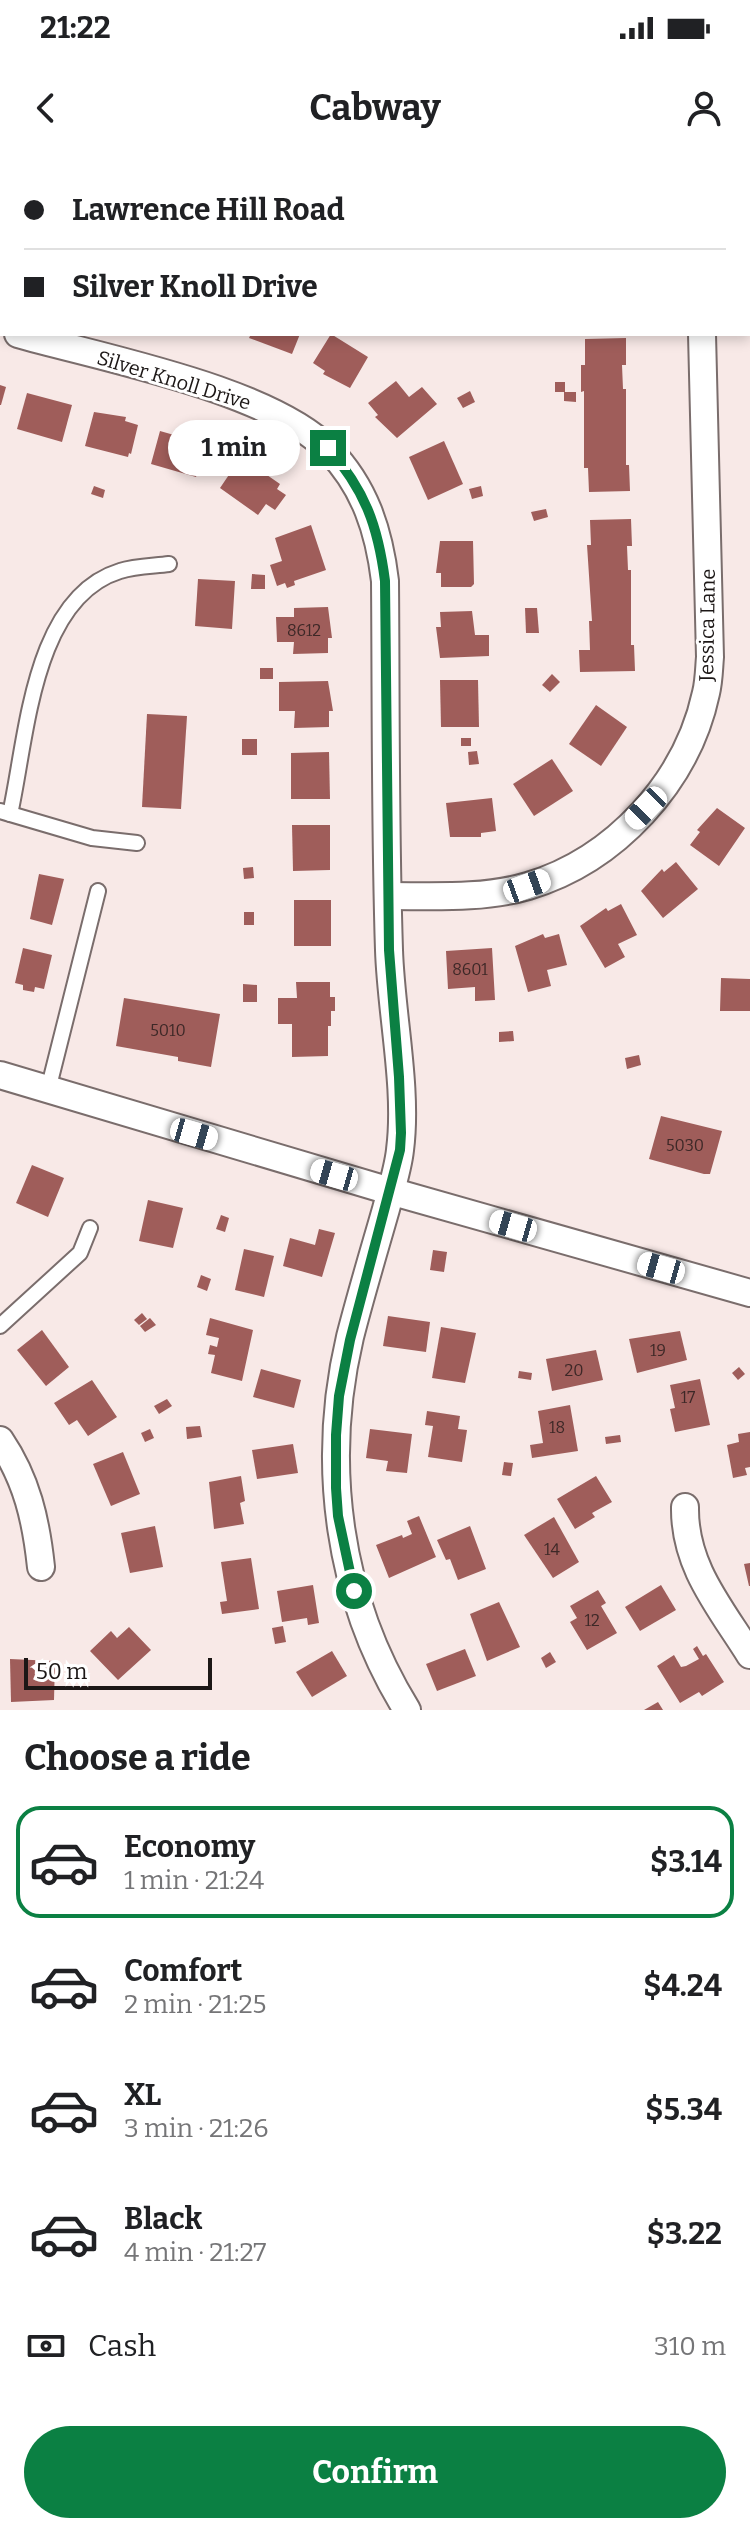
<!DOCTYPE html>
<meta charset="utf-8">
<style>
:root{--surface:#fff;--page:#f6f6f6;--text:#202124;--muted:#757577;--line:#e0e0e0;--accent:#0b8043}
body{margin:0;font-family:Bitter,serif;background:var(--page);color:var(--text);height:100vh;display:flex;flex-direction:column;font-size:30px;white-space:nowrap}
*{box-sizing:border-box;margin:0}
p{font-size:26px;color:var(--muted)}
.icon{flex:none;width:44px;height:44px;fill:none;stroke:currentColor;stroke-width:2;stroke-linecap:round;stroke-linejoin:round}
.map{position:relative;height:1550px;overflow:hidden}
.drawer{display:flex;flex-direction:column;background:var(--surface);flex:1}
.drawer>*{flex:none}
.guide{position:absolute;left:0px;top:0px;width:750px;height:176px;box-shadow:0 4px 12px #0003;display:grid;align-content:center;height:176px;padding:0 24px;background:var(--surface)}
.scale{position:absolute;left:24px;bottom:20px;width:188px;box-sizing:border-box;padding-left:8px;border:4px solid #1c1716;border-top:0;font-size:22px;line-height:28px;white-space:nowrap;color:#1c1716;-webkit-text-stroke:6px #fff;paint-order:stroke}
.end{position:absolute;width:36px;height:36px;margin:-18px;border:10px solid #0b8043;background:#fff;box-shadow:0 0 0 4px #fff}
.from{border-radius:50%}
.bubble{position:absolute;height:56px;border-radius:28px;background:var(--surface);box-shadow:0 4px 12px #0003;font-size:26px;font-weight:700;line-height:56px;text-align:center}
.car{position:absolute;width:24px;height:48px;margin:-24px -12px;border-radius:10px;box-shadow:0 0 6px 2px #0007;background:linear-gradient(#fff 24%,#345 0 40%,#fff 0 76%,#345 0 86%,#fff 0)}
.guide b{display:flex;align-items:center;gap:28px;height:76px;font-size:30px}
.guide b+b{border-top:2px solid var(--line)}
.guide i{width:20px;height:20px;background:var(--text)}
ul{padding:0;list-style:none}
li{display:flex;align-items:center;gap:24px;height:112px;margin:0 16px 12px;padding:0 8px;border:4px solid transparent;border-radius:24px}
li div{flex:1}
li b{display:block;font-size:30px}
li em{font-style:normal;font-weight:700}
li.on{border-color:var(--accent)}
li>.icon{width:72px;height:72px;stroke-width:1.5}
h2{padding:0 24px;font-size:36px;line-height:96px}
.pay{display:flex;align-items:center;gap:20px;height:88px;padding:0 24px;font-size:30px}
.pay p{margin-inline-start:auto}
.primary-button{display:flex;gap:16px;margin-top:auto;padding:16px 24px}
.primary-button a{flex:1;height:92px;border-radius:48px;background:var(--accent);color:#fff;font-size:32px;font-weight:700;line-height:92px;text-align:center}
.status{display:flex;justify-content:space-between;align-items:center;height:56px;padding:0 40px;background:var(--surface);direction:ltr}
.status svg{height:22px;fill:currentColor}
header{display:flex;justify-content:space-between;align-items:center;height:104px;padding:0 24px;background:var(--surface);font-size:36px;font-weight:700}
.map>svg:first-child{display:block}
.building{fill:#9f5d5a}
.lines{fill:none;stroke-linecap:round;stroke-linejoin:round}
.service-casing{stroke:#7a6d6c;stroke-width:18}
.minor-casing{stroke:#7a6d6c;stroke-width:30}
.service{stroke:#fff;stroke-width:14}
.minor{stroke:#fff;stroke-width:26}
.route{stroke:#0b8043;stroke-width:10}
.labels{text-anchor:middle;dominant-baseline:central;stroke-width:6;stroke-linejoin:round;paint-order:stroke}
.number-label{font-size:16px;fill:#3d2827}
.street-label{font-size:20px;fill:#1c1716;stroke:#fff}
</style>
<div class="status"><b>21:22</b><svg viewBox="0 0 49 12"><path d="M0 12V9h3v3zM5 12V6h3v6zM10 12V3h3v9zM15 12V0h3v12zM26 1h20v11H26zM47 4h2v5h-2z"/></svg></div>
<header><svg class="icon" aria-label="back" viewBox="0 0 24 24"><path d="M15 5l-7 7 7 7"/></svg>Cabway<svg class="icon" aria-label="person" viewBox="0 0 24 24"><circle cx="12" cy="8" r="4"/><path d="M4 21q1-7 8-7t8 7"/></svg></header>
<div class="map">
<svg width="750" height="1550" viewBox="0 0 750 1550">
<rect width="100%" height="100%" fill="#f8e9e7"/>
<!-- building -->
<g class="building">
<path d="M251,174H300L292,194L249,178Z"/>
<path d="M331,174L368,197L350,228L323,214L325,211L313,203Z"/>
<path d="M626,178V205H622L623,229H626V305H629L630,331L589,332L588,308H584V231L581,232V205H585V179Z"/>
<path d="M396,221L409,237L422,227L437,244L397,278L375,257L378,255L368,243Z"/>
<rect x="555" y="222" width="10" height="10"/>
<path d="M0,225L6,227L1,245H0Z"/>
<path d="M470,231L475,242L463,248L457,238Z"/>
<path d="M564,232H576V242L564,241Z"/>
<path d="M27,233L72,245L62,282L17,269Z"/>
<path d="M94,252L126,257L125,261L138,265L131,294L129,293L128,297L85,286Z"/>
<path d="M160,271L174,275L175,272L206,284L196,317L151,304Z"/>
<path d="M444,281L463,324L428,340L409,297Z"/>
<path d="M241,297L280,324L277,329L286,335L275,350L266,344L258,355L220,328Z"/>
<path d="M94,326L105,330L103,338L91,334Z"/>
<path d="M481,326L483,336L472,339L469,329Z"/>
<path d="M546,349L548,357L534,361L531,352Z"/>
<path d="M631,359L632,386H627L628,410H631V485H634L635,511L580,512L579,490H590L589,461H592L587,385H591L590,360Z"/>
<path d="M311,365L326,410L294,421L295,425L287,428L285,423L277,426L270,405L282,401L275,378Z"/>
<path d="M440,381H473L474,424L471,427H441V413H436Z"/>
<path d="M252,414L265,415V429H251Z"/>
<path d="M198,419L235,421L232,469L195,466Z"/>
<path d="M328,447L332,478H328V493L293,494L294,482H277L276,457H294V448Z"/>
<path d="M525,448H537L539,473H526Z"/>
<path d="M472,451L475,475H489V496L440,498L436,467H441L440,452Z"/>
<rect x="260" y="508" width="13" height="11"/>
<path d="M552,514L560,522L550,532L542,525Z"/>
<path d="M440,520H478L479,567H441Z"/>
<path d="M328,521L333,551H329V567L294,568L295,551H279V522Z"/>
<path d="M596,545L627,567L601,606L569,584Z"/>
<path d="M147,554L187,556L181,649L142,647Z"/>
<rect x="461" y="578" width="10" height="8"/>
<rect x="242" y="579" width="15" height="16"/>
<path d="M477,591L479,604L469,605L468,592Z"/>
<path d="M329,592L330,639H291V593Z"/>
<path d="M552,599L573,631L534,656L513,624Z"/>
<path d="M492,638L496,671L481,673V677H450L446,643Z"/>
<path d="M717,648L745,668L719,706L690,685L700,672L697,670Z"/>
<path d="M292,665H330V710L293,711Z"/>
<path d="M676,702L698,729L663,758L641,731L662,709L664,712Z"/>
<path d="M253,707L254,718L244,719L243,708Z"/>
<path d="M39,714L64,719L52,765L30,759Z"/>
<rect x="294" y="740" width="37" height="46"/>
<path d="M621,744L637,775L618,784L625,797L605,808L580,766L606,748L608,751Z"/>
<rect x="244" y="752" width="10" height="13"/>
<path d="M543,774L545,778L559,774L567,805L547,810L551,826L528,832L515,786Z"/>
<path d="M23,788L52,795L44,829L35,827L34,832L23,830V825L15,823Z"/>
<path d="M492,788L495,840L475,841V827L448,829L446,791Z"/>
<path d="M721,818L750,819V851H720Z"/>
<path d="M296,822H330V837H335V851H331V866H328V896L292,897V864H278V838H297Z"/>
<path d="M243,824L257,825V842H243Z"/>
<path d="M124,838L220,854L211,907L178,901V897L116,886Z"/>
<path d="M513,871L514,881L499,882V872Z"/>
<path d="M639,895L641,905L627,909L625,898Z"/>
<path d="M661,956L722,971L710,1014H704L649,999Z"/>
<path d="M32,1005L64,1018L48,1057L16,1043Z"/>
<path d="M148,1040L183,1048L173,1088L139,1081Z"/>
<path d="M221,1055L229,1058L225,1072L216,1069Z"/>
<path d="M319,1069L335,1073L322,1117L283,1106L290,1078L315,1085Z"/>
<path d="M244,1089L274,1096L264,1137L235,1130Z"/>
<path d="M433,1090L447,1092L444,1112L430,1110Z"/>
<path d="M201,1115L211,1119L207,1131L197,1127Z"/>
<path d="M142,1153L147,1159L139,1165L134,1160Z"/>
<path d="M388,1156L430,1162L426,1192L383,1186Z"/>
<path d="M150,1158L156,1165L145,1172L140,1166Z"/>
<path d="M210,1158L253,1170L242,1221L211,1213L215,1195L208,1194L210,1185L217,1187L219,1178L206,1175Z"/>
<path d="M441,1167L476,1173L465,1223L432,1218Z"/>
<path d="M42,1170L69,1207L46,1226L17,1190Z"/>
<path d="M680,1171L687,1200L637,1213L629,1179Z"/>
<path d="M596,1190L603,1220L552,1231L546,1199Z"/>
<path d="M739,1207L745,1214L738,1220L732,1213Z"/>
<path d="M261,1209L301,1220L294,1248L253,1237Z"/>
<path d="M519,1211L532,1213L531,1220L518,1218Z"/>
<path d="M700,1219L710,1265L675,1272L670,1249L675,1248L670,1225Z"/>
<path d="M92,1220L117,1257L88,1276L77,1260L69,1265L54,1243Z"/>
<path d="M167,1239L172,1246L159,1254L154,1246Z"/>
<path d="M570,1245L578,1291L532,1298L530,1285L543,1283L538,1251Z"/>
<path d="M427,1251L460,1256L458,1269L467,1270L462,1302L428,1297L433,1266L425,1265Z"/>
<path d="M200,1266L202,1277L187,1279L186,1267Z"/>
<path d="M150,1269L154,1278L145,1282L141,1273Z"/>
<path d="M370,1269L412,1274L407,1313L386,1311L388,1301L366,1298Z"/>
<path d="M750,1272V1307L745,1308L747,1315L733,1318L727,1285L739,1282L738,1274Z"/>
<path d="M620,1275L621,1282L606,1284L605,1277Z"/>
<path d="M293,1284L298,1313L257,1319L252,1290Z"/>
<path d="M123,1292L140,1334L111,1346L93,1304Z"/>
<path d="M504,1302L513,1303L511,1316L502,1315Z"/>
<path d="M241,1316L245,1341L240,1343L244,1364L214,1369L209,1322Z"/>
<path d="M596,1316L612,1342L592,1353L595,1357L575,1369L557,1339Z"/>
<path d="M419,1356L436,1397L389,1418L376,1385L402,1375L403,1378L412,1374L407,1361Z"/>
<path d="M554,1357L579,1402L553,1418L524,1375Z"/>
<path d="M155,1366L163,1407L130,1413L121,1373Z"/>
<path d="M470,1366L486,1409L458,1420L450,1399L446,1400L437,1380Z"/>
<path d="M251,1398L259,1449L222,1454L220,1442L227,1441L221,1402Z"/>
<path d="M750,1403V1426H749L744,1404Z"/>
<path d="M313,1425L319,1463L308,1465L307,1458L282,1462L277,1431Z"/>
<path d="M661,1425L676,1450L640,1471L625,1447Z"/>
<path d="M598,1430L606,1443L601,1446L617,1473L587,1490L570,1462L577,1458L570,1446Z"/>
<path d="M499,1442L520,1487L487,1501L470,1454Z"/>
<path d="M283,1466L286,1482L275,1484L272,1468Z"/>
<path d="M129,1467L151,1490L118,1520L90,1491L111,1471L117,1478Z"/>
<path d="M697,1486L703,1496L706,1494L724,1522L702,1536L699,1532L680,1543L657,1506L674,1495L681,1507L686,1506L699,1499L693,1489Z"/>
<path d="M465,1489L476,1516L437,1531L426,1504Z"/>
<path d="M332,1491L347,1516L312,1537L296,1512Z"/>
<path d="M550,1492L556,1502L546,1508L541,1498Z"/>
<path d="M10,1499L55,1501L54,1540L11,1542Z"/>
<path d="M658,1542L663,1550H644Z"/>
</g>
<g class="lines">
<!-- service casing -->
<g class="service-casing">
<g id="service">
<path d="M0,651L92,678L137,683"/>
<path d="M10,654C27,579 32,438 120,411C135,406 154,406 169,404"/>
<path d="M48,930L98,731"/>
<path d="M0,1166L80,1093L90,1068"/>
</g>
</g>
<!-- minor casing -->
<g class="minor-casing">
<g id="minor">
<path d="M698,0V2"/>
<path d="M110,2L112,0"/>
<path d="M18,174C102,198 269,229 329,290C365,327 379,371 385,421C386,544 385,667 389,790C391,854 408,928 400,990C398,1009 391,1030 386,1049C374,1091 361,1134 350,1177C320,1304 338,1439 407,1550"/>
<path d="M389,736C434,736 484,739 528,726C615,700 687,622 706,533C709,521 709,508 710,497L702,174"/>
<path d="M0,915L390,1031L750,1133"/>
<path d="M0,1280C27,1320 36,1360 41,1407"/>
<path d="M685,1347C684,1406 720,1447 750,1495"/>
</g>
</g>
<!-- service -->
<use href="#service" class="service"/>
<!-- minor -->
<use href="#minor" class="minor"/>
</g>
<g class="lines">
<!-- route -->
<path class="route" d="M328,288C365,330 378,366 385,421L389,790L399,917L401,973L400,990L350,1180L339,1236L336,1275V1328L338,1356L354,1431"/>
</g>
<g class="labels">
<!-- number labels -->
<g class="number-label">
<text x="304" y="470">8612</text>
<text x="470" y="809">8601</text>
<text x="168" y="870">5010</text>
<text x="685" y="985">5030</text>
<text x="658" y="1190">19</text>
<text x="574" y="1210">20</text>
<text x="688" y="1237">17</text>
<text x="557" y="1267">18</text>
<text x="552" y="1389">14</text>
<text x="592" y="1460">12</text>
</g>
<!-- street labels -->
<g class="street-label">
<text transform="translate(174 220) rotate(17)">Silver Knoll Drive</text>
<text transform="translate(707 465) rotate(-89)">Jessica Lane</text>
</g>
</g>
</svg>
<div class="scale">50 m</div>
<i class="end from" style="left:354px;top:1431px"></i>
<i class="end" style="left:328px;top:288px"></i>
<div class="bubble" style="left:168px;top:260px;width:132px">1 min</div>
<i class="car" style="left:646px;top:648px;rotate:224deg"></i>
<i class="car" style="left:527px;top:726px;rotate:70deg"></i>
<i class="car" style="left:194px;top:974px;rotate:106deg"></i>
<i class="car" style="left:334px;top:1015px;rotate:286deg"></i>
<i class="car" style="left:513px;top:1066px;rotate:286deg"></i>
<i class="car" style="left:661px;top:1108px;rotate:286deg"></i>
<div class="guide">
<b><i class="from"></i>Lawrence Hill Road</b>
<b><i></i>Silver Knoll Drive</b>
</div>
</div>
<section class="drawer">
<h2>Choose a ride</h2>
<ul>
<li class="on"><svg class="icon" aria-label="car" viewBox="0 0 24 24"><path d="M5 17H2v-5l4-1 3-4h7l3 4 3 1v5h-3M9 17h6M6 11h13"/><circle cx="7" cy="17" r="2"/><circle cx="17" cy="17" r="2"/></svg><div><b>Economy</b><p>1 min · 21:24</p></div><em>$3.14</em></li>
<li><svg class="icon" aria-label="car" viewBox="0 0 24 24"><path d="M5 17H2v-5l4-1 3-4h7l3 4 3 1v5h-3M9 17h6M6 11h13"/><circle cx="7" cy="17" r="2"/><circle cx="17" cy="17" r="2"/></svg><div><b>Comfort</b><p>2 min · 21:25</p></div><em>$4.24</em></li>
<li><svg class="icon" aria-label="car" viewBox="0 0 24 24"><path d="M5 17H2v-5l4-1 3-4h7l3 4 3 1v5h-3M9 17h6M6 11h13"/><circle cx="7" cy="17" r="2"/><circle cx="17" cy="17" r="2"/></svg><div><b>XL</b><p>3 min · 21:26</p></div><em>$5.34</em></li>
<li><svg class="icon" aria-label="car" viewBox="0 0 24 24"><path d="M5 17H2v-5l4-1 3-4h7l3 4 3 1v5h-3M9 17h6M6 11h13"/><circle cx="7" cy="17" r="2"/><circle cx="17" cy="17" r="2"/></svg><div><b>Black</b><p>4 min · 21:27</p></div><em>$3.22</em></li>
</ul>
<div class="pay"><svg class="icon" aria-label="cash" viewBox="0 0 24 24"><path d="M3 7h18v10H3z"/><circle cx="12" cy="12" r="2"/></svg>Cash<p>310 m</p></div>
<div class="primary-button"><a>Confirm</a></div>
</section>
